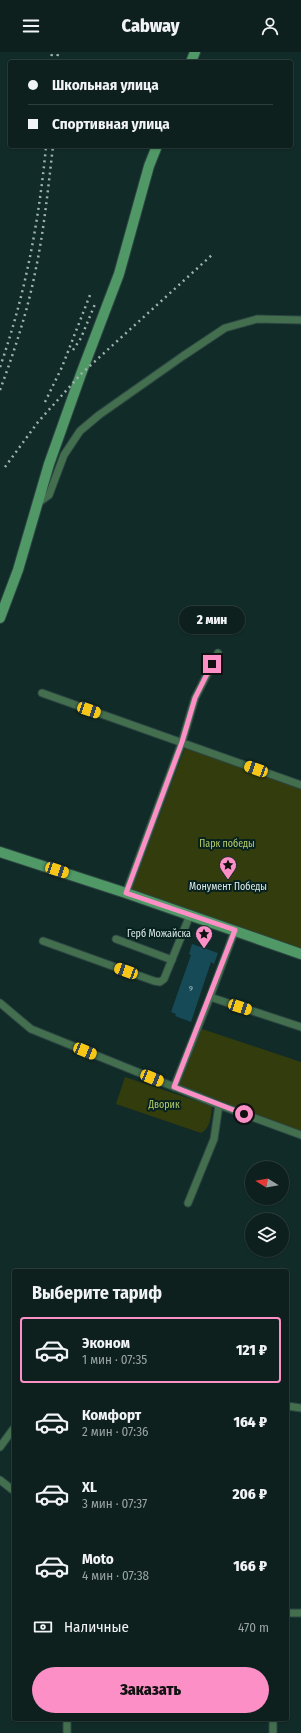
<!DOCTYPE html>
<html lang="ru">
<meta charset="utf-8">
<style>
:root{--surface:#0d201e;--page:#1b2d2b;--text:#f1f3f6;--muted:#9aa3a4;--line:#2d3e3c;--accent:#fb8fc6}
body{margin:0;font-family:"Fira Sans Condensed",sans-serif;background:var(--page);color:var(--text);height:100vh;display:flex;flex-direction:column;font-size:15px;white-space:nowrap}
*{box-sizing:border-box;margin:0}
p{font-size:13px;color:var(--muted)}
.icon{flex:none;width:22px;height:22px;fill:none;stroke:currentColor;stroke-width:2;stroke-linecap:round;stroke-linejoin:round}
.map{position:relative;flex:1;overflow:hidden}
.drawer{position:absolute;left:12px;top:1217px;width:277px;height:452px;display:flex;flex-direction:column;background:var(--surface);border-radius:4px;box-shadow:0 1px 3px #0004,0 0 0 1px var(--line)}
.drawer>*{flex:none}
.top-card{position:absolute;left:8px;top:8px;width:285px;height:88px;border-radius:4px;box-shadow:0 1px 3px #0004,0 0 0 1px var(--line);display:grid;align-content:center;height:88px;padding:0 20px;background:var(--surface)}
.needle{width:26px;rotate:281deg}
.fabs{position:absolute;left:245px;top:1109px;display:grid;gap:8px}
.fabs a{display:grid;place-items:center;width:44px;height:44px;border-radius:50%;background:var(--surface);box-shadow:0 1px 3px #0004,0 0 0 1px var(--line);font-size:20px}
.end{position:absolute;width:18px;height:18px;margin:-9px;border:5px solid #fb8fc6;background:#111;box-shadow:0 0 0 2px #111}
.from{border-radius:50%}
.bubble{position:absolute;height:28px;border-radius:14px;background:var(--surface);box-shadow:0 1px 3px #0004,0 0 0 1px var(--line);font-size:13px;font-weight:800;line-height:28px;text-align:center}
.car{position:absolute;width:12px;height:24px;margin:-12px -6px;border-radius:5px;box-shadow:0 0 3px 1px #0007;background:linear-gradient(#f5c518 24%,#345 0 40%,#f5c518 0 76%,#345 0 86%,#f5c518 0)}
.top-card b{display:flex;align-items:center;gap:14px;height:38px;font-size:15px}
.top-card b+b{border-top:1px solid var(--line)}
.top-card i{width:10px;height:10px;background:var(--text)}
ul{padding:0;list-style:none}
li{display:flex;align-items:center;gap:12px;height:66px;margin:0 8px 6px;padding:0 12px;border:2px solid transparent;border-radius:4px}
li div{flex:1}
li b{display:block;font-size:15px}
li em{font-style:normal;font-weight:800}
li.active{border-color:var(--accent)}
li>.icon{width:36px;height:36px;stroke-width:1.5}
h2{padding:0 20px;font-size:18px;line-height:48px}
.pay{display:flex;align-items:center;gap:10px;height:44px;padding:0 20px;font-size:15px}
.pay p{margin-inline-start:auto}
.cta{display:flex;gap:8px;margin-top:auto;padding:8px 20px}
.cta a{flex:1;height:46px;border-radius:24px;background:var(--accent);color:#111;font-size:16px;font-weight:800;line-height:46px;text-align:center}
header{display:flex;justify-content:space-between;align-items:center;height:52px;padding:0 20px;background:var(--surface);font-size:18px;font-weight:800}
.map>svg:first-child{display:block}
.green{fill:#333c0d}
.building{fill:#174a57}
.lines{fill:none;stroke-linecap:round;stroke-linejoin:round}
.street-casing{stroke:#2d4643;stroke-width:9}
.secondary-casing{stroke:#2d4643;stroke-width:12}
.street{stroke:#436f4f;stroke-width:7}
.secondary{stroke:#509866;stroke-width:10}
.rail{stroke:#a0b2b0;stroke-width:2.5;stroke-dasharray:2 4;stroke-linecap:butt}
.route{stroke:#fb8fc6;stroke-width:5}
.labels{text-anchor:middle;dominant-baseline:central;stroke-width:4;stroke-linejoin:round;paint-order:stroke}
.number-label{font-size:8px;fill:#abc3c4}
.park-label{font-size:10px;fill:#b7cc6a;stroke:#07211e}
.poi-label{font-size:10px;fill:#dcebe9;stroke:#07211e}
</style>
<header><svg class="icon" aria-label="menu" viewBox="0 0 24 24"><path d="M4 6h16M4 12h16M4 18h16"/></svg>Cabway<svg class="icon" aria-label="person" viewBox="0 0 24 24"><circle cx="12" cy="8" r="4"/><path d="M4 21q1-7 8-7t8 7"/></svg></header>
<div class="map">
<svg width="301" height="1681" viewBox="0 0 301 1681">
<rect width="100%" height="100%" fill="#112b28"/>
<!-- green -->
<g class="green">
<path d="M185,696L301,737V898L131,839Z"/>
<path d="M199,976L301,1010V1082L175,1034Z"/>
<path d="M125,1025L212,1054C211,1063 211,1076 201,1081L116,1052Z"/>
</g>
<!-- building -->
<path class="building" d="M192,892L218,901L214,912L211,910L191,970L175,964L176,962L171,960L191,903L189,902Z"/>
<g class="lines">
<!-- street casing -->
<g class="street-casing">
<g id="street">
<path d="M38,451L49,443L64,403L80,379L99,363L183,304L225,276L257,267L301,268"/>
<path d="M42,641L301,733"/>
<path d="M126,841L182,690L195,646L218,601"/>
<path d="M116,887L172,908"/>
<path d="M43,889L154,929L160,930L164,927L190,863"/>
<path d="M210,945L301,975"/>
<path d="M0,951L31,977L219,1053L301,1083"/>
<path d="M174,1035L210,945L235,878"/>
<path d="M188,1151L214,1087L219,1053"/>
<path d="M287,1354L301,1356"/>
<path d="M0,1395L14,1376"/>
<path d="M0,1428L14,1439"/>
<path d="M287,1561H301"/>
<path d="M67,1667V1681"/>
<path d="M273,1681V1667"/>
</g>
</g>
<!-- secondary casing -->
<g class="secondary-casing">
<g id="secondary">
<path d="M191,10L195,0"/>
<path d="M0,566L18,518L49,412L81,322L119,222L149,114L157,94"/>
<path d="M0,800L126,841L301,902"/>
</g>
</g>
<!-- street -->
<use href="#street" class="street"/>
<!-- secondary -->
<use href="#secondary" class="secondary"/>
<!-- rail -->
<g class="rail">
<path d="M51,10L52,0"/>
<path d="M57,10L58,0"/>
<path d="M73,298L81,286L95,252"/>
<path d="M0,315C25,243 39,170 46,94"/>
<path d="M0,338C14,300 27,261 35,221C44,179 48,137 53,94"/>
<path d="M45,350L62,315L90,243"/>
<path d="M5,415L38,370L81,322L213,202"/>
</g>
</g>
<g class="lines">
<!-- route -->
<path class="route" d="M212,612L195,646L182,690L126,841L235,878L174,1035L244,1062"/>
</g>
<!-- icons -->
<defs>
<g id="sight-pin" transform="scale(0.9)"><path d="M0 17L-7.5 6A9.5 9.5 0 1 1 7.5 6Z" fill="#fb8fc6" stroke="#07211e"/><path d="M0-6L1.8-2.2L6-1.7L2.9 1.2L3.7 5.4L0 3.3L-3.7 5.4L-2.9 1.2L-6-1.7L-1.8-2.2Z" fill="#111"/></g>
</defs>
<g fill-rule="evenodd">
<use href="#sight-pin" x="228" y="813"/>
<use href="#sight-pin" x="204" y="882"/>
</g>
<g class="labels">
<!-- number labels -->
<g class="number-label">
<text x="191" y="936">9</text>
</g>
<!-- park labels -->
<g class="park-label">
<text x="227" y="792">Парк победы</text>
<text x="164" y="1053">Дворик</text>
</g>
<!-- poi labels -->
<g class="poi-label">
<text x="228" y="835">Монумент Победы</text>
<text x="191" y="882" text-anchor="end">Герб Можайска</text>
</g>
</g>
</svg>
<div class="fabs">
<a><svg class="needle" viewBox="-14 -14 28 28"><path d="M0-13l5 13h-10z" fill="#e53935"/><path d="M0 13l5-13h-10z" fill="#9aa3a4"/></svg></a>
<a><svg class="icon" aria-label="layers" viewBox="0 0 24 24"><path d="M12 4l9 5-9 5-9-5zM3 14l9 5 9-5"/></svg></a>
</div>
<i class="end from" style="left:244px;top:1062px"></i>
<i class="end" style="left:212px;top:612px"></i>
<div class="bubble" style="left:179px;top:554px;width:66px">2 мин</div>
<i class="car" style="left:89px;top:658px;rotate:109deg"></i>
<i class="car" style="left:256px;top:717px;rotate:290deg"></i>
<i class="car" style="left:57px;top:818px;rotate:108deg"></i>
<i class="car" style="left:126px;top:919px;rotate:290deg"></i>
<i class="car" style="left:240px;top:955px;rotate:108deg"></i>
<i class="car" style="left:85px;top:999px;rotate:112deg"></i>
<i class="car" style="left:152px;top:1026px;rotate:112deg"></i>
<div class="top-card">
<b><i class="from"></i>Школьная улица</b>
<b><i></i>Спортивная улица</b>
</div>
<section class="drawer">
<h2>Выберите тариф</h2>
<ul>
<li class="active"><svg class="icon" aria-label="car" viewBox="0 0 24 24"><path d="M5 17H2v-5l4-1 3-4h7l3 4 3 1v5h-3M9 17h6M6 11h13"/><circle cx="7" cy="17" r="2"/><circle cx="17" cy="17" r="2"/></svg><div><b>Эконом</b><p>1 мин · 07:35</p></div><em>121 ₽</em></li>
<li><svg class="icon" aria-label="car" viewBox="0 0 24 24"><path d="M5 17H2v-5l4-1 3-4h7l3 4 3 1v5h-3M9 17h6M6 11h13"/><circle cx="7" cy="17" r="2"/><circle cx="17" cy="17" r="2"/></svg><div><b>Комфорт</b><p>2 мин · 07:36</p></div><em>164 ₽</em></li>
<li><svg class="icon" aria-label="car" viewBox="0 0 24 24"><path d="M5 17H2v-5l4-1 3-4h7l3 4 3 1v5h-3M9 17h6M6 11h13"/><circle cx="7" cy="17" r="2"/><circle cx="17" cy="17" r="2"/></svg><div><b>XL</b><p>3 мин · 07:37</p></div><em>206 ₽</em></li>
<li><svg class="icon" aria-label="car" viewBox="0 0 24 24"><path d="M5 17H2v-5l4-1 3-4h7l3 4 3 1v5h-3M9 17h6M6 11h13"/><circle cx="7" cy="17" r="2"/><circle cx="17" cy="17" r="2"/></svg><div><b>Moto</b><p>4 мин · 07:38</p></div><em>166 ₽</em></li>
</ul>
<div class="pay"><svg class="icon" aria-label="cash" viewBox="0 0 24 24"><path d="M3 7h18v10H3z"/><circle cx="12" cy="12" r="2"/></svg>Наличные<p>470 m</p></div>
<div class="cta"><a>Заказать</a></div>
</section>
</div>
